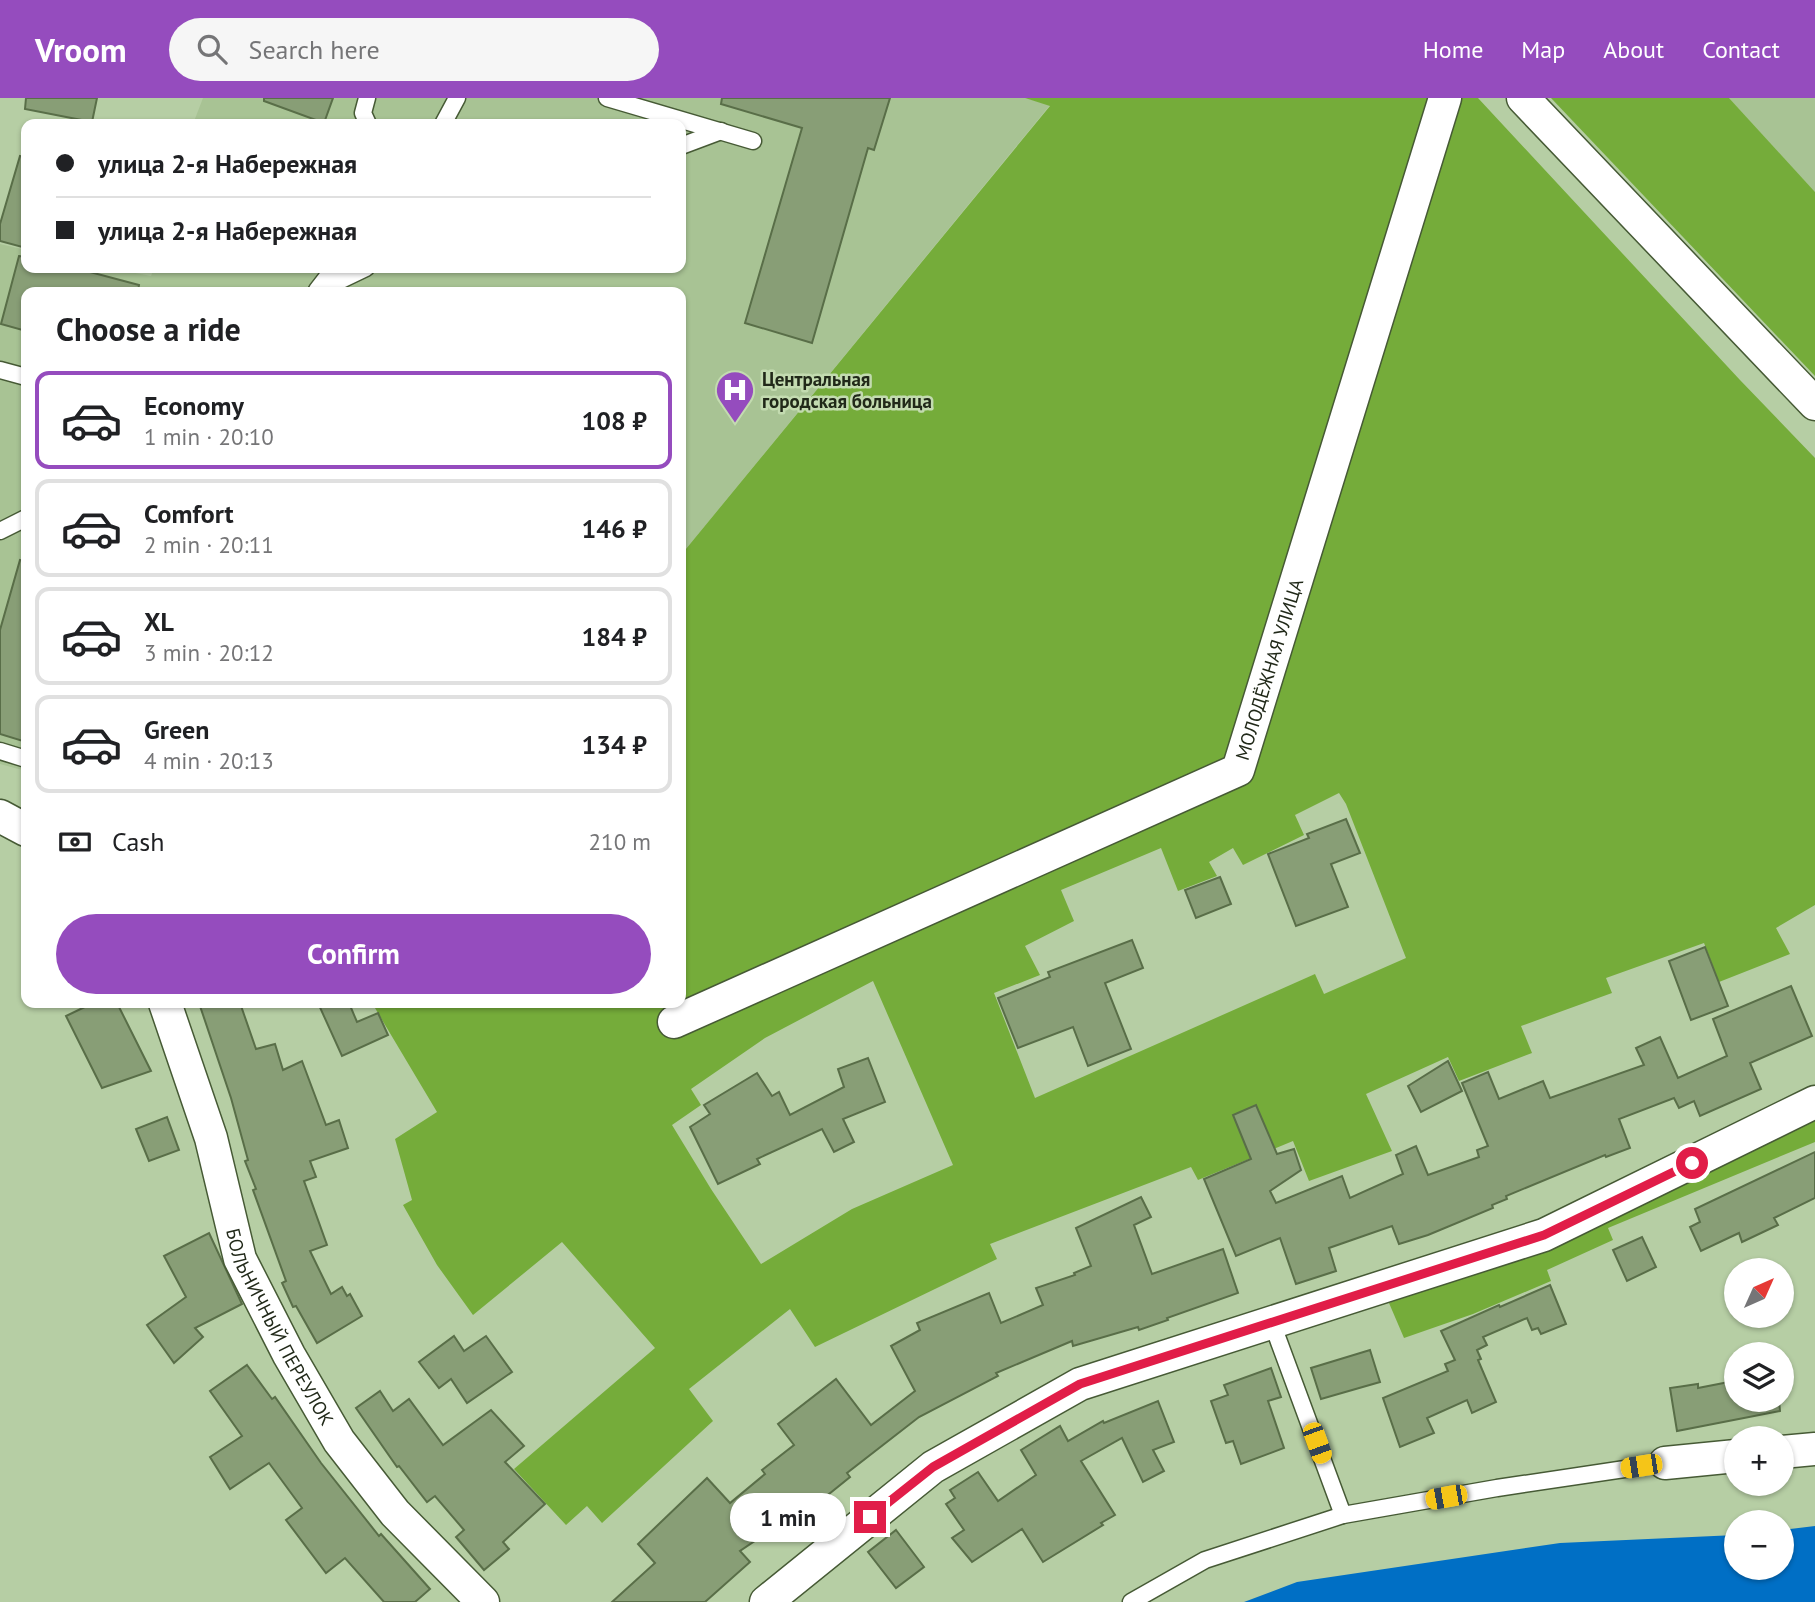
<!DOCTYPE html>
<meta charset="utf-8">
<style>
:root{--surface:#fff;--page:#f6f6f6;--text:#202124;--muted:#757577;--line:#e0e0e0;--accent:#954cbe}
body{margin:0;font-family:"PT Sans",sans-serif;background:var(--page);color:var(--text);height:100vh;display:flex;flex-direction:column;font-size:26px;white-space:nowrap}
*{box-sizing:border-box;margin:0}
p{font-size:23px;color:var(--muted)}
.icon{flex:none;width:38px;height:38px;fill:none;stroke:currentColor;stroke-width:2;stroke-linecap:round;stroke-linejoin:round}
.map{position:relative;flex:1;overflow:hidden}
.side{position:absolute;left:21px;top:189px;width:665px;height:721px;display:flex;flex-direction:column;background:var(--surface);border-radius:14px;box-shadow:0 2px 5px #0004}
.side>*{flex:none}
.guide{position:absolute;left:21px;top:21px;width:665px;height:154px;border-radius:14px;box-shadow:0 2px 5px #0004;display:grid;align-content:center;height:154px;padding:0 35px;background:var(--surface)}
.needle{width:46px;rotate:45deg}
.controls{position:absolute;left:1724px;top:1160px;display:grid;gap:14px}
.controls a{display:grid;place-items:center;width:70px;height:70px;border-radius:50%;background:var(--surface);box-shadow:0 2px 5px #0004;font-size:35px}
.end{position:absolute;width:32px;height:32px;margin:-16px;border:9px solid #e11d48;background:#fff;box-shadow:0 0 0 4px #fff}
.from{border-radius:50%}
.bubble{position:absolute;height:49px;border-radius:24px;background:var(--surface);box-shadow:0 2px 5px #0004;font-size:23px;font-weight:600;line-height:49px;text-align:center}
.car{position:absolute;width:21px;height:42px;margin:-21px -10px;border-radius:9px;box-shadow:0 0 5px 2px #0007;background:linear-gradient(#f5c518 24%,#345 0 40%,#f5c518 0 76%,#345 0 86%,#f5c518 0)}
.guide b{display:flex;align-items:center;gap:24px;height:66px;font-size:26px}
.guide b+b{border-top:2px solid var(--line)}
.guide i{width:18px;height:18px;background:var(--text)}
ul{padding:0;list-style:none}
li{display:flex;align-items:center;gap:21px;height:98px;margin:0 14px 10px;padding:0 21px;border:4px solid var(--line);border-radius:14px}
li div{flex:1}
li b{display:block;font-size:26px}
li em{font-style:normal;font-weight:600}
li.selected{border-color:var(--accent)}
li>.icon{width:63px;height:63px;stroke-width:1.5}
h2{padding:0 35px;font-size:32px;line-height:84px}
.pay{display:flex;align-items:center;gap:18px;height:77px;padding:0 35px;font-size:26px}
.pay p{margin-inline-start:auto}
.primary-button{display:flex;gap:14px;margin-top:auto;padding:14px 35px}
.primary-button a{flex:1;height:80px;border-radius:42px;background:var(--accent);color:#fff;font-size:28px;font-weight:600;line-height:80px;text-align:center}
header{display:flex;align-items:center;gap:42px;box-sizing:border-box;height:98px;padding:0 35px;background:var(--accent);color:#fff}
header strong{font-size:33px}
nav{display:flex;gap:38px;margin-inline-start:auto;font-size:24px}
.search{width:490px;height:63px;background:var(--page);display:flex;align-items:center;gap:18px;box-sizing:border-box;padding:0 24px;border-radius:38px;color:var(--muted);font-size:26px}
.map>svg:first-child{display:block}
.built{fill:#a8c394}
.green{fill:#75ac3a;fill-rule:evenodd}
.water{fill:#006fc5}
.building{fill:#889e76;stroke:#596e48;stroke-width:2}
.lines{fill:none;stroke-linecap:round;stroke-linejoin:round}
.lane-casing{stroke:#465a35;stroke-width:19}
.street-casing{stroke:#465a35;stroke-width:35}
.lane{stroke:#fff;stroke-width:16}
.street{stroke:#fff;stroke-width:32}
.route{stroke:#e11d48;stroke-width:9}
.labels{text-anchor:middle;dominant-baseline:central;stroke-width:5;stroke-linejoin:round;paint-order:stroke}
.poi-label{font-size:19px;font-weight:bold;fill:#212919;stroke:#c3dbb0;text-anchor:start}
.street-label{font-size:19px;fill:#212919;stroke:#c3dbb0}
</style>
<header>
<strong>Vroom</strong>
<div class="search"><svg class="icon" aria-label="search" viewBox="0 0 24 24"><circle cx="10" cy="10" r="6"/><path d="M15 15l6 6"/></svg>Search here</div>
<nav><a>Home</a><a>Map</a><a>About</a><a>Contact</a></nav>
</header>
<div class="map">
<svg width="1815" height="1504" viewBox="0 0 1815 1504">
<rect width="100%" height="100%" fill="#b6cea4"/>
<!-- built -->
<g class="built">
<path d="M203,0H1025L1050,7L681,457V194H26V673L0,666V146L26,152V170H110L151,178L154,170H681V26H193Z"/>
<path d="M1729,0H1815V94Z"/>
</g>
<!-- green -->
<g class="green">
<path d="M1025,0H1478L1740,282L1815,360V807L1776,830L1790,856L1719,884L1704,845L1606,880L1612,895L1521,928L1532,955L1459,983L1448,959L1366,996L1392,1053L1309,1083L1293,1043L1198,1082L1191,1069L990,1146L997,1161L815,1249L790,1211L689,1291L713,1323L602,1425L587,1408L566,1427L514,1371L655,1250L562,1144L473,1217L437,1167L403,1107L412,1102L395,1041L437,1014L372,905H681V457L1050,8ZM1339,695L1346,706L1406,860L1324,896L1315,876L1035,1000L994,895L1040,877L1025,848L1074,823L1061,792L1161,750L1178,793L1217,778L1209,764L1233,750L1243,767L1304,737L1295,717ZM873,883L953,1067L852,1111L761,1166L711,1091L672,1027L701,1007L691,991L765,940Z"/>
<path d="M1551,0H1729L1815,94V278Z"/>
<path d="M1815,1013V1044L1608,1130L1613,1142L1547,1172L1551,1183L1473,1216L1404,1240L1389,1205L1564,1134Z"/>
</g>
<!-- water -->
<path class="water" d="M1815,1428V1504H1244L1297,1484L1560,1445L1736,1437V1470H1782V1432Z"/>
<!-- building -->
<g class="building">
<path d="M26,0H97L92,24L25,11Z"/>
<path d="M264,0H333L324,25L264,3Z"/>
<path d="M722,0H890L874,52L868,50L812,245L745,225L802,30L721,6Z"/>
<path d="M20,58L26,59V150L0,143V126Z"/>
<path d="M19,158L26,159V170H75L139,187L138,194H26V233L1,226Z"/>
<path d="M20,462L26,463V644L0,636V532Z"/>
<path d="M1346,721L1360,755L1331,766L1348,809L1296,828L1268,756L1309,740L1307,736Z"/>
<path d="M1220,779L1231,806L1196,820L1185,792Z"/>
<path d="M1132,842L1143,870L1105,885L1131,951L1088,968L1073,929L1018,950L998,900L1050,879L1048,874Z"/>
<path d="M1705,849L1728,908L1691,922L1669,863Z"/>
<path d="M1791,888L1812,938L1750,965L1761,991L1700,1018L1694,1003L1679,1010L1674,1000L1619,1021L1630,1050L1606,1059L1605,1057L1506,1098L1507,1101L1492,1107L1493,1110L1428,1137L1399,1146L1392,1128L1329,1150L1336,1173L1296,1186L1280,1140L1236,1158L1204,1081L1251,1061L1233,1017L1256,1007L1277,1056L1294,1051L1301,1072L1270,1093L1276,1105L1342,1078L1350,1100L1403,1076L1396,1057L1416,1048L1428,1077L1479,1059L1477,1052L1488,1048L1462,985L1488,974L1499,1001L1543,983L1550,1000L1644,967L1636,950L1660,939L1678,980L1727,958L1713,921Z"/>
<path d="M93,905H117L151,973L102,990L66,918Z"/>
<path d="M199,905H240L256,951L275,946L283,972L302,963L326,1027L339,1022L348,1050L310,1063L316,1079L304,1083L327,1147L310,1153L331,1196L342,1189L347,1198L350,1196L362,1218L317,1245L296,1208L293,1209L282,1185L286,1183L253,1092L256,1091L245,1063L248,1062L231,1000Z"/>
<path d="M318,905H349L357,924L378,915L388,937L342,958Z"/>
<path d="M868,960L885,1004L843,1021L854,1044L834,1054L822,1031L757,1061L760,1066L718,1086L690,1029L710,1016L704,1007L757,975L772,998L779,994L790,1017L844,989L838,971Z"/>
<path d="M1448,963L1462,993L1421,1014L1408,988Z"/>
<path d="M167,1019L179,1052L149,1063L136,1031Z"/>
<path d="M1815,1054V1100L1774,1120L1778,1127L1742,1144L1739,1135L1701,1153L1690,1129L1700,1124L1695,1111Z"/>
<path d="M1141,1099L1151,1119L1134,1127L1152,1176L1223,1151L1238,1195L1167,1220L1168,1222L1139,1232L1138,1229L1073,1248L1072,1243L996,1275L998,1278L919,1319L847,1375L850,1379L782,1434L777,1428L740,1453L750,1464L705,1504H612L655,1465L638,1446L707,1380L730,1405L765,1376L762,1372L794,1347L778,1326L836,1281L871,1327L915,1293L891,1248L920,1232L917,1225L989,1195L1001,1225L1043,1207L1036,1190L1075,1177L1074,1175L1091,1168L1076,1130Z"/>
<path d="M209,1135L242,1206L195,1230L203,1239L174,1265L147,1227L186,1199L164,1158Z"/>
<path d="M1642,1139L1656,1169L1627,1183L1613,1152Z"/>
<path d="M1550,1187L1566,1226L1541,1236L1538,1230L1532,1232L1527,1220L1483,1239L1487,1247L1477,1252L1481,1261L1478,1262L1496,1304L1472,1315L1467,1302L1427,1320L1434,1335L1400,1349L1383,1300L1448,1273L1445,1266L1455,1262L1441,1233L1499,1207L1500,1209Z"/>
<path d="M454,1238L464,1253L486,1238L512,1274L467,1305L451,1281L439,1290L419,1264Z"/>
<path d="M1370,1252L1380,1284L1321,1301L1311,1270Z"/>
<path d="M247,1267L272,1301L275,1299L321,1365L379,1438L381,1436L430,1491L415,1504H384L345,1460L326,1475L286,1422L302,1410L269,1365L230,1391L210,1359L242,1338L210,1293Z"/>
<path d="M1271,1270L1281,1299L1268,1303L1284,1350L1241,1366L1233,1343L1226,1345L1211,1303L1228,1297L1224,1287Z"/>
<path d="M1734,1283L1736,1302H1779L1780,1313L1677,1333L1670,1290L1698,1286V1290Z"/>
<path d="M380,1293L393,1313L409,1301L443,1347L491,1312L524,1348L505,1364L545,1406L503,1444L509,1451L484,1472L456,1439L464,1432L435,1398L427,1404L399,1368L397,1369L356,1310Z"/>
<path d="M1158,1303L1174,1344L1153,1352L1164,1373L1143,1384L1122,1340L1081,1363L1115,1417L1101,1425L1103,1427L1043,1464L1022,1431L972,1464L952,1440L964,1432L946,1406L955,1400L950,1392L978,1374L998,1403L1036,1377L1021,1352L1060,1328L1068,1343L1103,1323L1104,1325Z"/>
<path d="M896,1432L924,1469L896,1490L868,1454Z"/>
</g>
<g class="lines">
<!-- lane casing -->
<g class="lane-casing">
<g id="lane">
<path d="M367,0L363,15L368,26"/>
<path d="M607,0L753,43"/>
<path d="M443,26L457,0"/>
<path d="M681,48L721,33"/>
<path d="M317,192L334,170"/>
<path d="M316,194L366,170"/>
<path d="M0,272L26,279"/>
<path d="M0,433L26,420"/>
<path d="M0,653L26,661"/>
<path d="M1272,1225L1343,1417L1497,1390L1665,1365"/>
<path d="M1131,1504L1205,1462L1343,1417"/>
</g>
</g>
<!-- street casing -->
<g class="street-casing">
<g id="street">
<path d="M1523,0L1815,306"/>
<path d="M0,718L26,732"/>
<path id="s1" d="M165,905L211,1040L240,1161L289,1257L339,1343L395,1415L483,1504"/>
<path id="s2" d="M674,924L1238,672L1445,0"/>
<path d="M1782,1354L1815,1351"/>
<path d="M1665,1365L1736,1358"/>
<path d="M766,1504L933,1369L1080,1286L1544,1137L1815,1004"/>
</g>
</g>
<!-- lane -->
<use href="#lane" class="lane"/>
<!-- street -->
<use href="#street" class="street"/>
</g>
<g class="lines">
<!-- route -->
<path class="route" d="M870,1419L933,1369L1080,1286L1544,1137L1692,1065"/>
</g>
<!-- icons -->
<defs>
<g id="hospital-pin" transform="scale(2.0125)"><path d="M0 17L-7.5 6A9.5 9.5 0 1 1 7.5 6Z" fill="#954cbe" stroke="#c3dbb0"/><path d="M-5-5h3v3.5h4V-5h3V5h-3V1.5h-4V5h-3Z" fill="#fff"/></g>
</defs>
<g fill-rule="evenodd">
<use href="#hospital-pin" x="735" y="292"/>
</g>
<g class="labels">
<!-- poi labels -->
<g class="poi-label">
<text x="762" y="281">Центральная<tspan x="762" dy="22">городская больница</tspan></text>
</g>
<!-- street labels -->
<g class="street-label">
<text stroke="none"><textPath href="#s2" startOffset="723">МОЛОДЁЖНАЯ УЛИЦА</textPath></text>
<text stroke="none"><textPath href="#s1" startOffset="345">БОЛЬНИЧНЫЙ ПЕРЕУЛОК</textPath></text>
</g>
</g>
</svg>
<div class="controls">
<a><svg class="needle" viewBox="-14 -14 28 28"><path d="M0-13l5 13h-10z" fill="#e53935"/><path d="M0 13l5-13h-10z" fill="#757577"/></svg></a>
<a><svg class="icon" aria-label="layers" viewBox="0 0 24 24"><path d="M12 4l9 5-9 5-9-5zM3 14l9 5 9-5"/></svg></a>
<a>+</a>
<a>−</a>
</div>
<i class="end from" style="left:1692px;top:1065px"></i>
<i class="end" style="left:870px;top:1419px"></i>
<div class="bubble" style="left:730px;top:1395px;width:116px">1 min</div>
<i class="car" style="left:1317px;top:1345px;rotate:160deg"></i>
<i class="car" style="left:1641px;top:1368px;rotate:261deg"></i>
<i class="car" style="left:1446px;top:1399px;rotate:260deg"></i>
<div class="guide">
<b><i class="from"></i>улица 2-я Набережная</b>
<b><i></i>улица 2-я Набережная</b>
</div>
<section class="side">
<h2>Choose a ride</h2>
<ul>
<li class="selected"><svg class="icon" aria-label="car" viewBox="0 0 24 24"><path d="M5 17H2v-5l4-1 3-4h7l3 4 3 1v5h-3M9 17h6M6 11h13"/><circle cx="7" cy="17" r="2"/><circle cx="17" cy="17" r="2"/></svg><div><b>Economy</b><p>1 min · 20:10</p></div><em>108 ₽</em></li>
<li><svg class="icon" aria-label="car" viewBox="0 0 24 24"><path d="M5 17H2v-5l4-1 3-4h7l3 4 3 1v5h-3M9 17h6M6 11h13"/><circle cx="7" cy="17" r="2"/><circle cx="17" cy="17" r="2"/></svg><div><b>Comfort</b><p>2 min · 20:11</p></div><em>146 ₽</em></li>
<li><svg class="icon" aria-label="car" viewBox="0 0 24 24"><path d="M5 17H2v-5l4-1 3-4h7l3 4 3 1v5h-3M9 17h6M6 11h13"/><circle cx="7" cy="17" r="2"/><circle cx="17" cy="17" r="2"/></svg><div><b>XL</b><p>3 min · 20:12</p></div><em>184 ₽</em></li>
<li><svg class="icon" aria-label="car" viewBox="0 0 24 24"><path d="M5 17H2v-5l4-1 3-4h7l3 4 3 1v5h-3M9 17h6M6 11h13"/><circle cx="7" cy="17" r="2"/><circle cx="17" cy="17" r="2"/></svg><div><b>Green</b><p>4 min · 20:13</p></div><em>134 ₽</em></li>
</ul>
<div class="pay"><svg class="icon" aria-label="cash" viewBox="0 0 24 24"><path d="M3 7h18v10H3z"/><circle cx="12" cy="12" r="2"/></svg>Cash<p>210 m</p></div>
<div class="primary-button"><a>Confirm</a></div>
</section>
</div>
